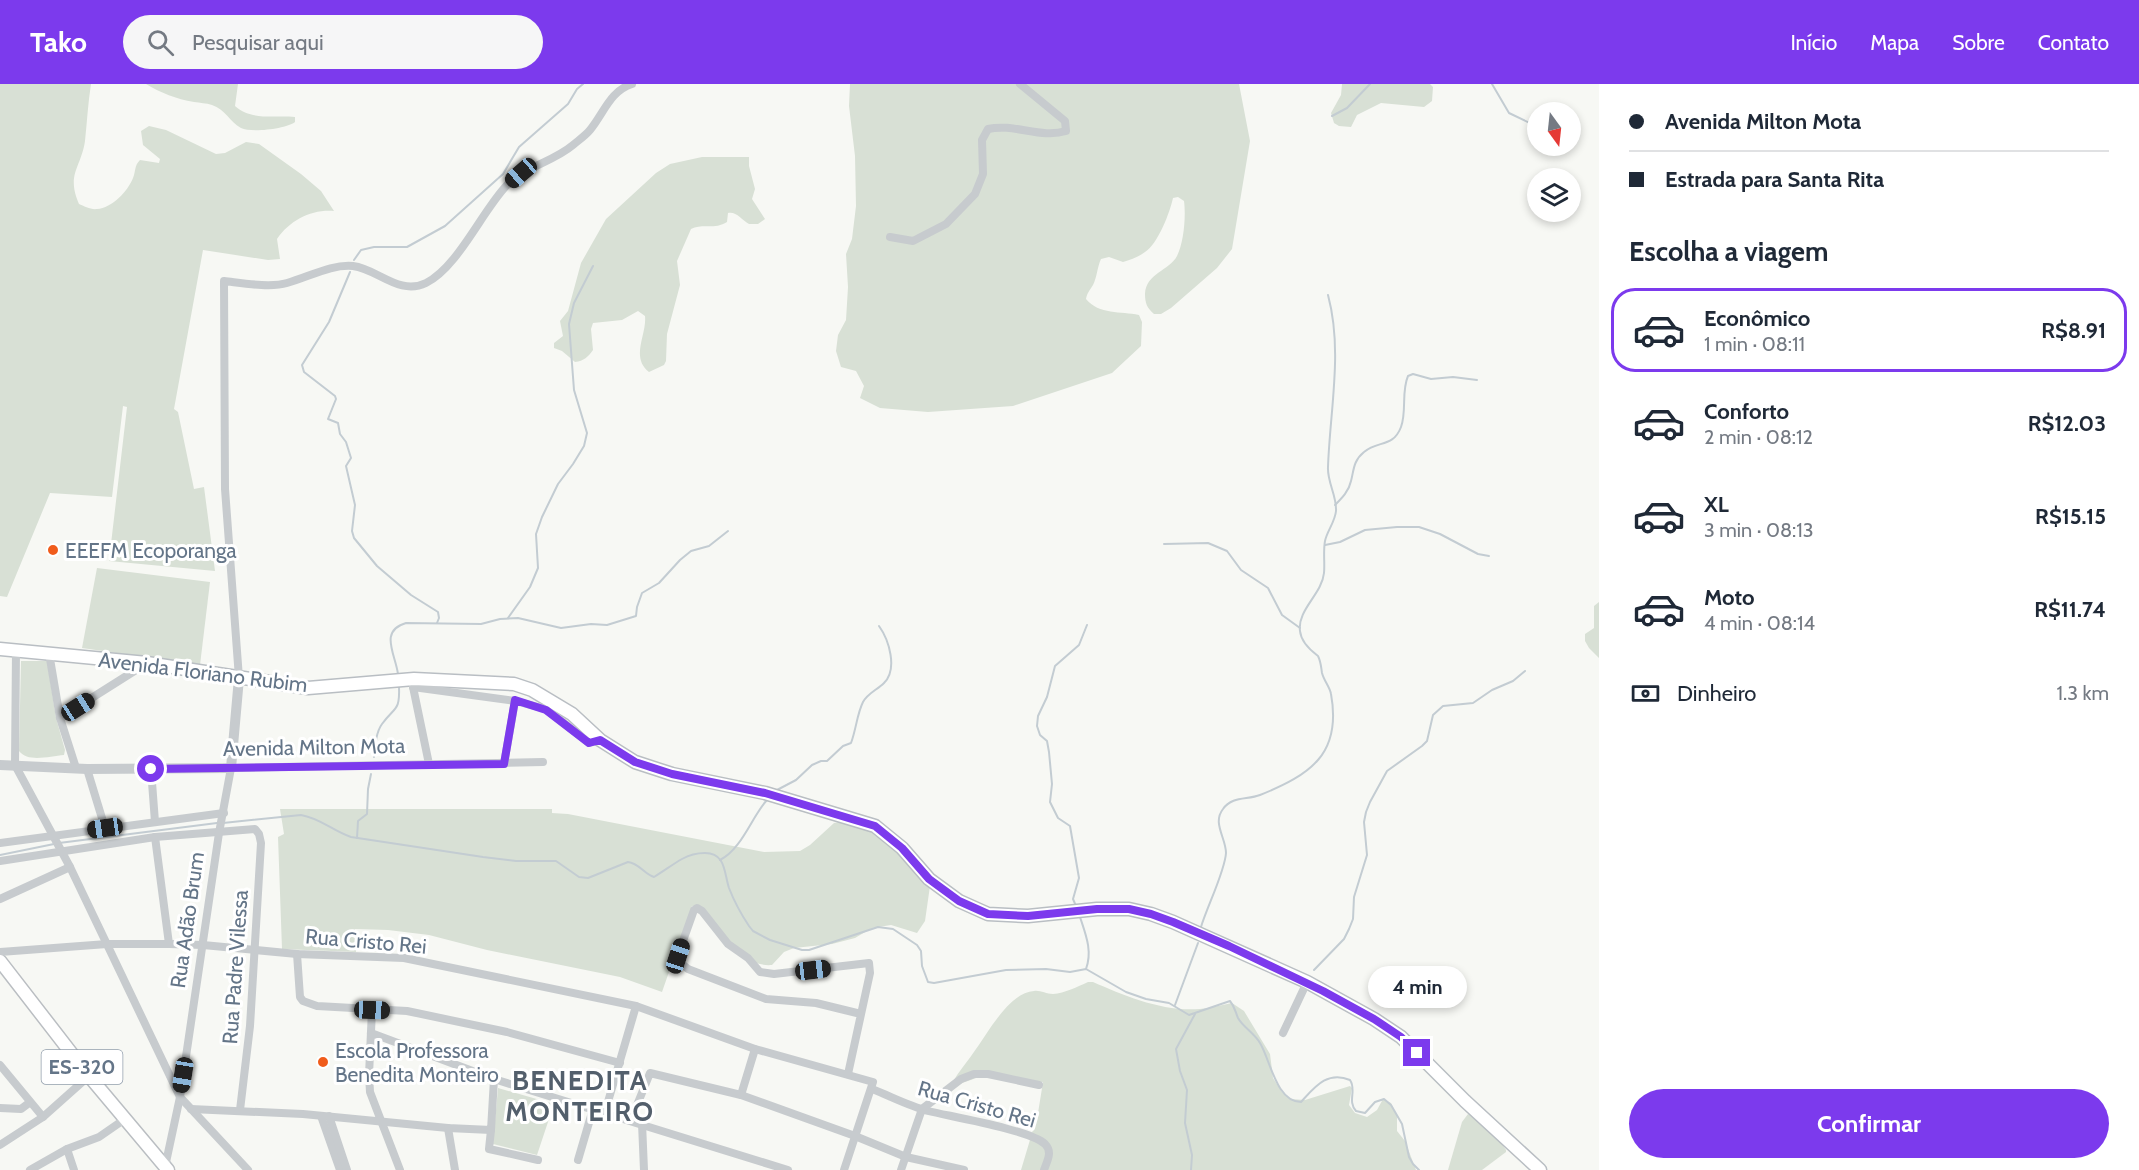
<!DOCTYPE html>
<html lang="pt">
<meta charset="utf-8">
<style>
:root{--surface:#fff;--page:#f6f6f7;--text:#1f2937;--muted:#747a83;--line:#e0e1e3;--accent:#7c3aed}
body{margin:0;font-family:Cabin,sans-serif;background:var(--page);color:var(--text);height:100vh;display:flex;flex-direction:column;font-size:22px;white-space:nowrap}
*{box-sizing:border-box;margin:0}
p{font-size:20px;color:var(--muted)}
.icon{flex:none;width:33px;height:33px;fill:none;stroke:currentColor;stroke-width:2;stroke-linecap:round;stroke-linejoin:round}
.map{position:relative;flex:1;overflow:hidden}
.drawer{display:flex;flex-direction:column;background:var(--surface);width:540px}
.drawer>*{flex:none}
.guide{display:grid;align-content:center;height:132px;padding:0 30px;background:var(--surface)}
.needle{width:39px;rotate:165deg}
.tools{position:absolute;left:1527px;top:18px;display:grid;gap:12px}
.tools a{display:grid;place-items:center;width:54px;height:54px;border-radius:50%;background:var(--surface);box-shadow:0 3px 9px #0003;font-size:30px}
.end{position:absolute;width:27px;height:27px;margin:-14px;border:8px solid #7c3aed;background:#fff;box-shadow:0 0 0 3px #fff}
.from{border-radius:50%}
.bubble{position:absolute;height:42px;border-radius:21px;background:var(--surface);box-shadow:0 3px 9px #0003;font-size:20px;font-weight:800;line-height:42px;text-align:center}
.car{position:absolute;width:18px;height:36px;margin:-18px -9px;border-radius:8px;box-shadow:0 0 4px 2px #0007;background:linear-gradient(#222 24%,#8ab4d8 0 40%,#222 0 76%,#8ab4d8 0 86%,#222 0)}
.guide b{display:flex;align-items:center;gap:21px;height:57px;font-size:22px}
.guide b+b{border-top:2px solid var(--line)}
.guide i{width:15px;height:15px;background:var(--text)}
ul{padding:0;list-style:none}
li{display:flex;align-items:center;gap:18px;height:84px;margin:0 12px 9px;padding:0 18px;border:3px solid transparent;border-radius:24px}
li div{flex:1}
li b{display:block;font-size:22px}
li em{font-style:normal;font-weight:800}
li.on{border-color:var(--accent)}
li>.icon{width:54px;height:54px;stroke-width:1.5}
h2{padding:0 30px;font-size:27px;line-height:72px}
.pay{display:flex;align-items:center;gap:15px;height:66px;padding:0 30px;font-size:22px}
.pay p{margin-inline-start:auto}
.cta{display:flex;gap:12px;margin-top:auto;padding:12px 30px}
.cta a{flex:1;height:69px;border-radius:36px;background:var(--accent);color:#fff;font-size:24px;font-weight:800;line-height:69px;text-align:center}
header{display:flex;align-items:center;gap:36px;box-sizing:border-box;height:84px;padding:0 30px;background:var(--accent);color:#fff}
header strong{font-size:28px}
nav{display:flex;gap:33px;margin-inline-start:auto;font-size:21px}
.search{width:420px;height:54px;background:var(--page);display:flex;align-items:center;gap:15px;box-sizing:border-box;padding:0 21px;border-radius:33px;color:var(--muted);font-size:22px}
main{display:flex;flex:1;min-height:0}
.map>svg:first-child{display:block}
.green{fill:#d8e0d5}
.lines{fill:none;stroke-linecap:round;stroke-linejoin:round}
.stream{stroke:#c3ccd2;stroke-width:2}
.secondary-casing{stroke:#b9bec3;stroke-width:15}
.primary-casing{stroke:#babec2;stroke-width:15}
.minor{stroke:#c7cbce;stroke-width:8}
.tertiary{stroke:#c7cbce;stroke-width:10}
.secondary{stroke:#fff;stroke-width:12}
.primary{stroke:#fff;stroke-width:12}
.route{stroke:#7c3aed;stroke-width:8}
.poi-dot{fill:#f05c1b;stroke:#fff;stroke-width:2}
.labels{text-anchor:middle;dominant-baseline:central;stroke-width:6;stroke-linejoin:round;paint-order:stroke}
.shield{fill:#fff;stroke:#929eac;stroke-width:1.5}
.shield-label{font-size:20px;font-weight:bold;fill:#647588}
.poi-label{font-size:21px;fill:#647588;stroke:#fff;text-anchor:start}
.street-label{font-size:21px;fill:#647588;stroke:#fff}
.district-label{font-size:27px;font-weight:bold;letter-spacing:1.5px;fill:#535f6c;stroke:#fff}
</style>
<header>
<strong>Tako</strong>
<div class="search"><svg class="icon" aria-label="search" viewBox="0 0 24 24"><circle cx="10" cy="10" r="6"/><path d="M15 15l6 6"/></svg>Pesquisar aqui</div>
<nav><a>Início</a><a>Mapa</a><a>Sobre</a><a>Contato</a></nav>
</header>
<main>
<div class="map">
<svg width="1599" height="1086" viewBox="0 0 1599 1086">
<rect width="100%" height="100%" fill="#f7f8f4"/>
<!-- green -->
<g class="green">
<path d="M0,0H91C88,19 87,38 85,57C81,84 66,90 79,120C84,122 91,126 97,125C112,124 128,107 133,94C136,87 134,82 140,76L159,79L160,75L143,61L141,47L149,42L166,46L216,70L225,69L246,58L259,60L301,90L321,107L334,127C312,125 290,136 277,155L280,175L268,176L203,166L174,325L178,328L194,405L204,403L215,487L109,477L127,323L123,322L112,413L50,409L7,513L0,512Z"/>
<path d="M146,0H238L235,22C252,37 274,31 295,33V38C286,45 251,49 241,44C230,38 225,25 212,21C206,19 200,19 194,18C176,15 161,9 146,0Z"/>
<path d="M850,0H1239L1250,57L1232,165L1217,184L1171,224L1161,230H1154C1147,224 1145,219 1145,210C1146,189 1169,187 1177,172C1184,158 1186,132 1184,117L1178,113L1173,114C1170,128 1158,160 1145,168C1139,173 1130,176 1123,178L1109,173L1101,175C1097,184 1097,193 1093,201C1090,206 1087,209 1086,215C1099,231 1121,227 1139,231L1142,238L1141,262L1112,289L1013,322L928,328L880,324L860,314L864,302L856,287L841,283L836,267L838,251L846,236L848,203L846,170L852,155L856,122L855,72L849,22Z"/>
<path d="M1342,0H1430L1433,3L1432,17L1424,23L1381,19L1357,31L1351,43L1339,42L1334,39L1331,29L1341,11Z"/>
<path d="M702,73H749V82L755,105L752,115L765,135L758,140H749C742,136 736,127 728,129L727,138C715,146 702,139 691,145L677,177L680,201L667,250L666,277L664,281L649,288C630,273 647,251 645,232L638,227L622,236L593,239L591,245L593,266C588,273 584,277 575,278L562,267L554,264V259L563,252L560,237L568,227L581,179L606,135L656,89L670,80Z"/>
<path d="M97,484L210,498L200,581L82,564Z"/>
<path d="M1599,518V574L1589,564L1585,557V550L1594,544V522Z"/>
<path d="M21,577H47L56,634L65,666L64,671C50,672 28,679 19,667Z"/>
<path d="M280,725H552V729L568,730L764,768L800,767L810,761L834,739L846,737L873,745L931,795L925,837L917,849L891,841L872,844L855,854L832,860L794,864L784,868L772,881C742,884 716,844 699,823L692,822L662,908L620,893L487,866L429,851L388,846L355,845L356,868L282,865L278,753L284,750Z"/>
<path d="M1088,898H1093C1125,912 1163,928 1200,925C1210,924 1221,921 1232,919L1244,927L1270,970L1273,994L1282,1008L1290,1015L1305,1016L1350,1002L1352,1004L1349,1021L1355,1029L1367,1033L1377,1026L1383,1015L1391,1019L1397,1032V1047L1405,1057L1416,1086H1021L1038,1029L1043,998L979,993L954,1002L952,999C959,987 968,977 976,965C989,947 1010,908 1034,907C1040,906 1046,910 1053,910C1065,909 1077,903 1088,898Z"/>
<path d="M498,1004L554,1020L537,1071L493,1060Z"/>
<path d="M1468,1030L1471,1031L1501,1059L1506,1066V1068L1482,1086H1448L1462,1038Z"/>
</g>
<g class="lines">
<!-- stream -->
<g class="stream">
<path d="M1492,0L1509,29L1538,43"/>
<path d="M1332,32L1347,24L1370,0"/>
<path d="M354,176L361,166L374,163H407L445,142L503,90L519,63L568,20L577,5L583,0"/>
<path d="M350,188L329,238L302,281L304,288L335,312L336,315L328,335L338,339L340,350L346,358L351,374L346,382L355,421L352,447L354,454L377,482L411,511L438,528L439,534L437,539"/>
<path d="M1335,421C1342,414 1349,407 1351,397C1354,386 1353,377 1364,368C1378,356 1393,364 1401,343C1407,327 1401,308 1408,292L1413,290L1431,295L1453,293L1477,296"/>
<path d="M1164,460L1208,459L1227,467L1241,486L1268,504L1282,531L1300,544"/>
<path d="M1325,461L1340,458L1365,446L1397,443H1419L1440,450L1478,470L1489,472"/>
<path d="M508,534L530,503L538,484L536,450L542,433L558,400L573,380L584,362L587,349L574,306L569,240L574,219L593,182"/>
<path d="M398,590C395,569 379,547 406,539L481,540L500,535L518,534L561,544L591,540L607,541L636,532L637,523L642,509L659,499L680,476L691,467L709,462L728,447"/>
<path d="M374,673C375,662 376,648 382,640C395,622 400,628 399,602"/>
<path d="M777,706L796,696L812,681L821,677H827L843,662L851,659C856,646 857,630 863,618C868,609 877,606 884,599C898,585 889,556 879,542"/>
<path d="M223,739L301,731C320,734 333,747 351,753L483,773L516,777H556L579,793L588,794L628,778C639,779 644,790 654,793C664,787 673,780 682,775C689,771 697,769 705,769C726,769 724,789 729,804C734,817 741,830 749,842L753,847L770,856L802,866H809L878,843L893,845L917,861L921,867L922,882L928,898L934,899L1006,886L1046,885L1070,888L1086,885L1126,908L1146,915L1169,919L1189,931L1230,917C1235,923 1235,927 1238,934C1243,943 1254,949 1260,959C1270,975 1276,1018 1301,1018C1314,1004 1327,986 1350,996C1357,1006 1347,1017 1356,1027L1365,1029L1375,1018L1384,1015L1391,1021L1402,1040L1409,1073L1413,1080L1419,1086"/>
<path d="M357,754L358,737L367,730L368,705L371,690"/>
<path d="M59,759L217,739"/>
<path d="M0,771L54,760"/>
<path d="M720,776C742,765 752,732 767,716"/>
<path d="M1076,822L1073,815L1079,794L1070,742L1058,734L1050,718L1052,700L1049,668L1047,657L1040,651L1037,642L1038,632L1047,613L1055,582L1079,561L1087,541"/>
<path d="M1079,830C1085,849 1093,866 1086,885"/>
<path d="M1201,843C1207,823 1225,787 1226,769C1226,754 1212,739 1223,725C1232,712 1247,716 1260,711C1310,691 1342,670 1331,610C1330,603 1324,597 1322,589C1321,583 1321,578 1318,572C1310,566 1301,558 1300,547C1297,526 1322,510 1324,489C1325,479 1323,468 1325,457C1327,447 1335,438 1336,427C1337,412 1327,398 1328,383C1330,325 1343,267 1328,211"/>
<path d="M1314,886L1344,855L1349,845L1353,835L1354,813L1367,771L1364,738L1366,728L1370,718L1387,687L1422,662L1427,657L1433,631L1443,622L1473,619L1492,606L1513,597L1525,587"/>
<path d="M1175,921L1198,859"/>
<path d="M1191,1086L1192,1071L1185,1039L1187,1006L1180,987L1176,965L1195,930"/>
</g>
<!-- secondary casing -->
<g class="secondary-casing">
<path id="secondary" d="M0,565L147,579L308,604L414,595L514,600L532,606L572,630L600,656L635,678L672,690L765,709L875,742L902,764L929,795L959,817L988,830L1028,832L1097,825H1129L1151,830L1173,838L1307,898L1374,935L1401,953L1465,1017L1540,1086"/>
</g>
<!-- primary casing -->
<g class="primary-casing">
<path id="primary" d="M0,877L89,992L168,1086"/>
</g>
<!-- minor -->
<g class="minor">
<path d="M890,153L913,157L946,140L975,110L983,90L982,56L988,45C1014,39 1041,55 1066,47L1065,37L1020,0"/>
<path d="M16,567L15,681L70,783L180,1013L248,1086"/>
<path d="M49,569L60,634L76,684"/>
<path d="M239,594L225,405L224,197C242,199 270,204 287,199C309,193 331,180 353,182C378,185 399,212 426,199C458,183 482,127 507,101C526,82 553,78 573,61C579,56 586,51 590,46C604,29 610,7 632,0"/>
<path d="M414,595L413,603L515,617L546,625L589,659L600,656"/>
<path d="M413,603L429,680"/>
<path d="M60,634L147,579"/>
<path d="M504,680L515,617"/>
<path d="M87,685L105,744"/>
<path d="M151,685L155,738"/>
<path d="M155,753L169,860"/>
<path d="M0,759L224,729"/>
<path d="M0,777L155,753L255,745L259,750L261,759L250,942L240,1026"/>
<path d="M0,815L70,783"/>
<path d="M0,868L107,860H169L203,861L297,870L404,874L636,922L755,965L873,998L844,1086"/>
<path d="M297,870L300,913L303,917L317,922L407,927L507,948L620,979"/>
<path d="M372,926L369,991L370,1008L400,1086"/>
<path d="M371,949L494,995L788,1086"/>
<path d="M1283,949L1307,898"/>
<path d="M0,981L43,1033"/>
<path d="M848,990L870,889L869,879L774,890L760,888L748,874L728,860L702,827L697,824L694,826L678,871L681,879L688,885L766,915L816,919L861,930"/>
<path d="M872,1005C890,1012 909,1022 928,1027C953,1033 1030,1046 1045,1060C1053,1068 1047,1077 1044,1086"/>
<path d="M741,1011L755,965"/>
<path d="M0,1024L21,1025L29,1019"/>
<path d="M191,1025L303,1030L448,1044L491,1046L494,995"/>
<path d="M605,1028L636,922"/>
<path d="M321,1032L340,1086"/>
<path d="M329,1032L347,1086"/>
<path d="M631,1036L650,989L741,1011L855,1052L906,1073L964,1086"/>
<path d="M642,1039L644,1086"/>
<path d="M448,1044L455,1086"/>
<path d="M491,1046L489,1065L538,1076"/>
<path d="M0,1061L43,1033L89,992"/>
<path d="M67,1065L74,1086"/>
<path d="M578,1076L593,1025"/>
<path d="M165,1083L180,1013L219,749L231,684L543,678"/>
<path d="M30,1086L67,1065L99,1053L125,1035"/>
<path d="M901,1086L922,1025L961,995L974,990H988L1039,1001"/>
</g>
<!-- tertiary -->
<path class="tertiary" d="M0,681L87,685L231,684L239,594"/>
<!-- secondary -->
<use href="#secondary" class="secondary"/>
<!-- primary -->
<use href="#primary" class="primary"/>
</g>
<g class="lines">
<!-- route -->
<path class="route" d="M151,685L504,680L515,616L546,626L589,659L600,656L635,678L672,690L765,709L875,742L902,764L929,795L959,817L988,830L1028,832L1097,825H1129L1151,830L1173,838L1229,862L1323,907L1374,935L1401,953L1417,969"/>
</g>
<!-- markers -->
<g class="poi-dot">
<circle cx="53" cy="466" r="6"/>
<circle cx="323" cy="978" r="6"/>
</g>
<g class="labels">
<!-- shield labels -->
<rect class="shield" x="41.5" y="966" width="81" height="34" rx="4.5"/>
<g class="shield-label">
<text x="82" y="983">ES-320</text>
</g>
<!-- poi labels -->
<g class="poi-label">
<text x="65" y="466">EEEFM Ecoporanga</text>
<text x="335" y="966">Escola Professora<tspan x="335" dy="24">Benedita Monteiro</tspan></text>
</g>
<!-- street labels -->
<g class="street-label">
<text transform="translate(203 588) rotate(7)">Avenida Floriano Rubim</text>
<text transform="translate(314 663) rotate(-1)">Avenida Milton Mota</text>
<text transform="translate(187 836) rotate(-82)">Rua Adão Brum</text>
<text transform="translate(366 857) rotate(5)">Rua Cristo Rei</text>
<text transform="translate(235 883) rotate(-86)">Rua Padre Vilessa</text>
<text transform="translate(977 1020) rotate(16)">Rua Cristo Rei</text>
</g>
<!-- district labels -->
<g class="district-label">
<text x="580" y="996">BENEDITA<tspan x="580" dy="31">MONTEIRO</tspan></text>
</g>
</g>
</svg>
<div class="tools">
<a><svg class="needle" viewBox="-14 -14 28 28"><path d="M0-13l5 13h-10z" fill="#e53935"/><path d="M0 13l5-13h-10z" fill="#747a83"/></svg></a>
<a><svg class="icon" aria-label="layers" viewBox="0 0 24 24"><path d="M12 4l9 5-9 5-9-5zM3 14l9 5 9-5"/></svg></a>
</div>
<i class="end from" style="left:151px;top:685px"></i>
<i class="end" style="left:1417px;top:969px"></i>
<div class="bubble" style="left:1368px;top:882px;width:99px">4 min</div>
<i class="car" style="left:521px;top:89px;rotate:229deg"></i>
<i class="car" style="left:78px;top:623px;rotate:58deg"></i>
<i class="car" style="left:105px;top:744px;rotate:262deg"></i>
<i class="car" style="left:678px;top:872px;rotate:18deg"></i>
<i class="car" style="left:813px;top:886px;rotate:83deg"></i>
<i class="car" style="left:372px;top:926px;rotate:92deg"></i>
<i class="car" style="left:183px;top:991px;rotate:189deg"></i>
</div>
<section class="drawer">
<div class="guide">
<b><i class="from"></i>Avenida Milton Mota</b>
<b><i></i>Estrada para Santa Rita</b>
</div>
<h2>Escolha a viagem</h2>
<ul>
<li class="on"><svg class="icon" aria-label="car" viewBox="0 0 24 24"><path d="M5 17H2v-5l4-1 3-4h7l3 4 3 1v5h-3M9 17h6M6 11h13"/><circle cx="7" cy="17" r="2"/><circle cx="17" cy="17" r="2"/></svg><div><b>Econômico</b><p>1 min · 08:11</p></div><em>R$8.91</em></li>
<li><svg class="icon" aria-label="car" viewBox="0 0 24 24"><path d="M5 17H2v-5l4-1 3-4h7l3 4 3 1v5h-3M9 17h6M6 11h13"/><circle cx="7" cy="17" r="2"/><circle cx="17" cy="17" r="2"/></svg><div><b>Conforto</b><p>2 min · 08:12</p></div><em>R$12.03</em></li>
<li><svg class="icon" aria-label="car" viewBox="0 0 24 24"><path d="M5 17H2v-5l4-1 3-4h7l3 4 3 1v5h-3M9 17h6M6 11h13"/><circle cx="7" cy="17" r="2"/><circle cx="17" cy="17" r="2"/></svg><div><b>XL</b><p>3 min · 08:13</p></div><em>R$15.15</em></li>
<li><svg class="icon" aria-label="car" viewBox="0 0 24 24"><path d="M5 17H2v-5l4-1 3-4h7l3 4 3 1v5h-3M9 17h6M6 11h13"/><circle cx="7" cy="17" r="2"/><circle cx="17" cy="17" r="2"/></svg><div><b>Moto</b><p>4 min · 08:14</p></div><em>R$11.74</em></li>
</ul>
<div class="pay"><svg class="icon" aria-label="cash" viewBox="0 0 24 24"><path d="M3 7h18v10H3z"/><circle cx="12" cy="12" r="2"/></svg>Dinheiro<p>1.3 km</p></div>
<div class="cta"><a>Confirmar</a></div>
</section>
</main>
